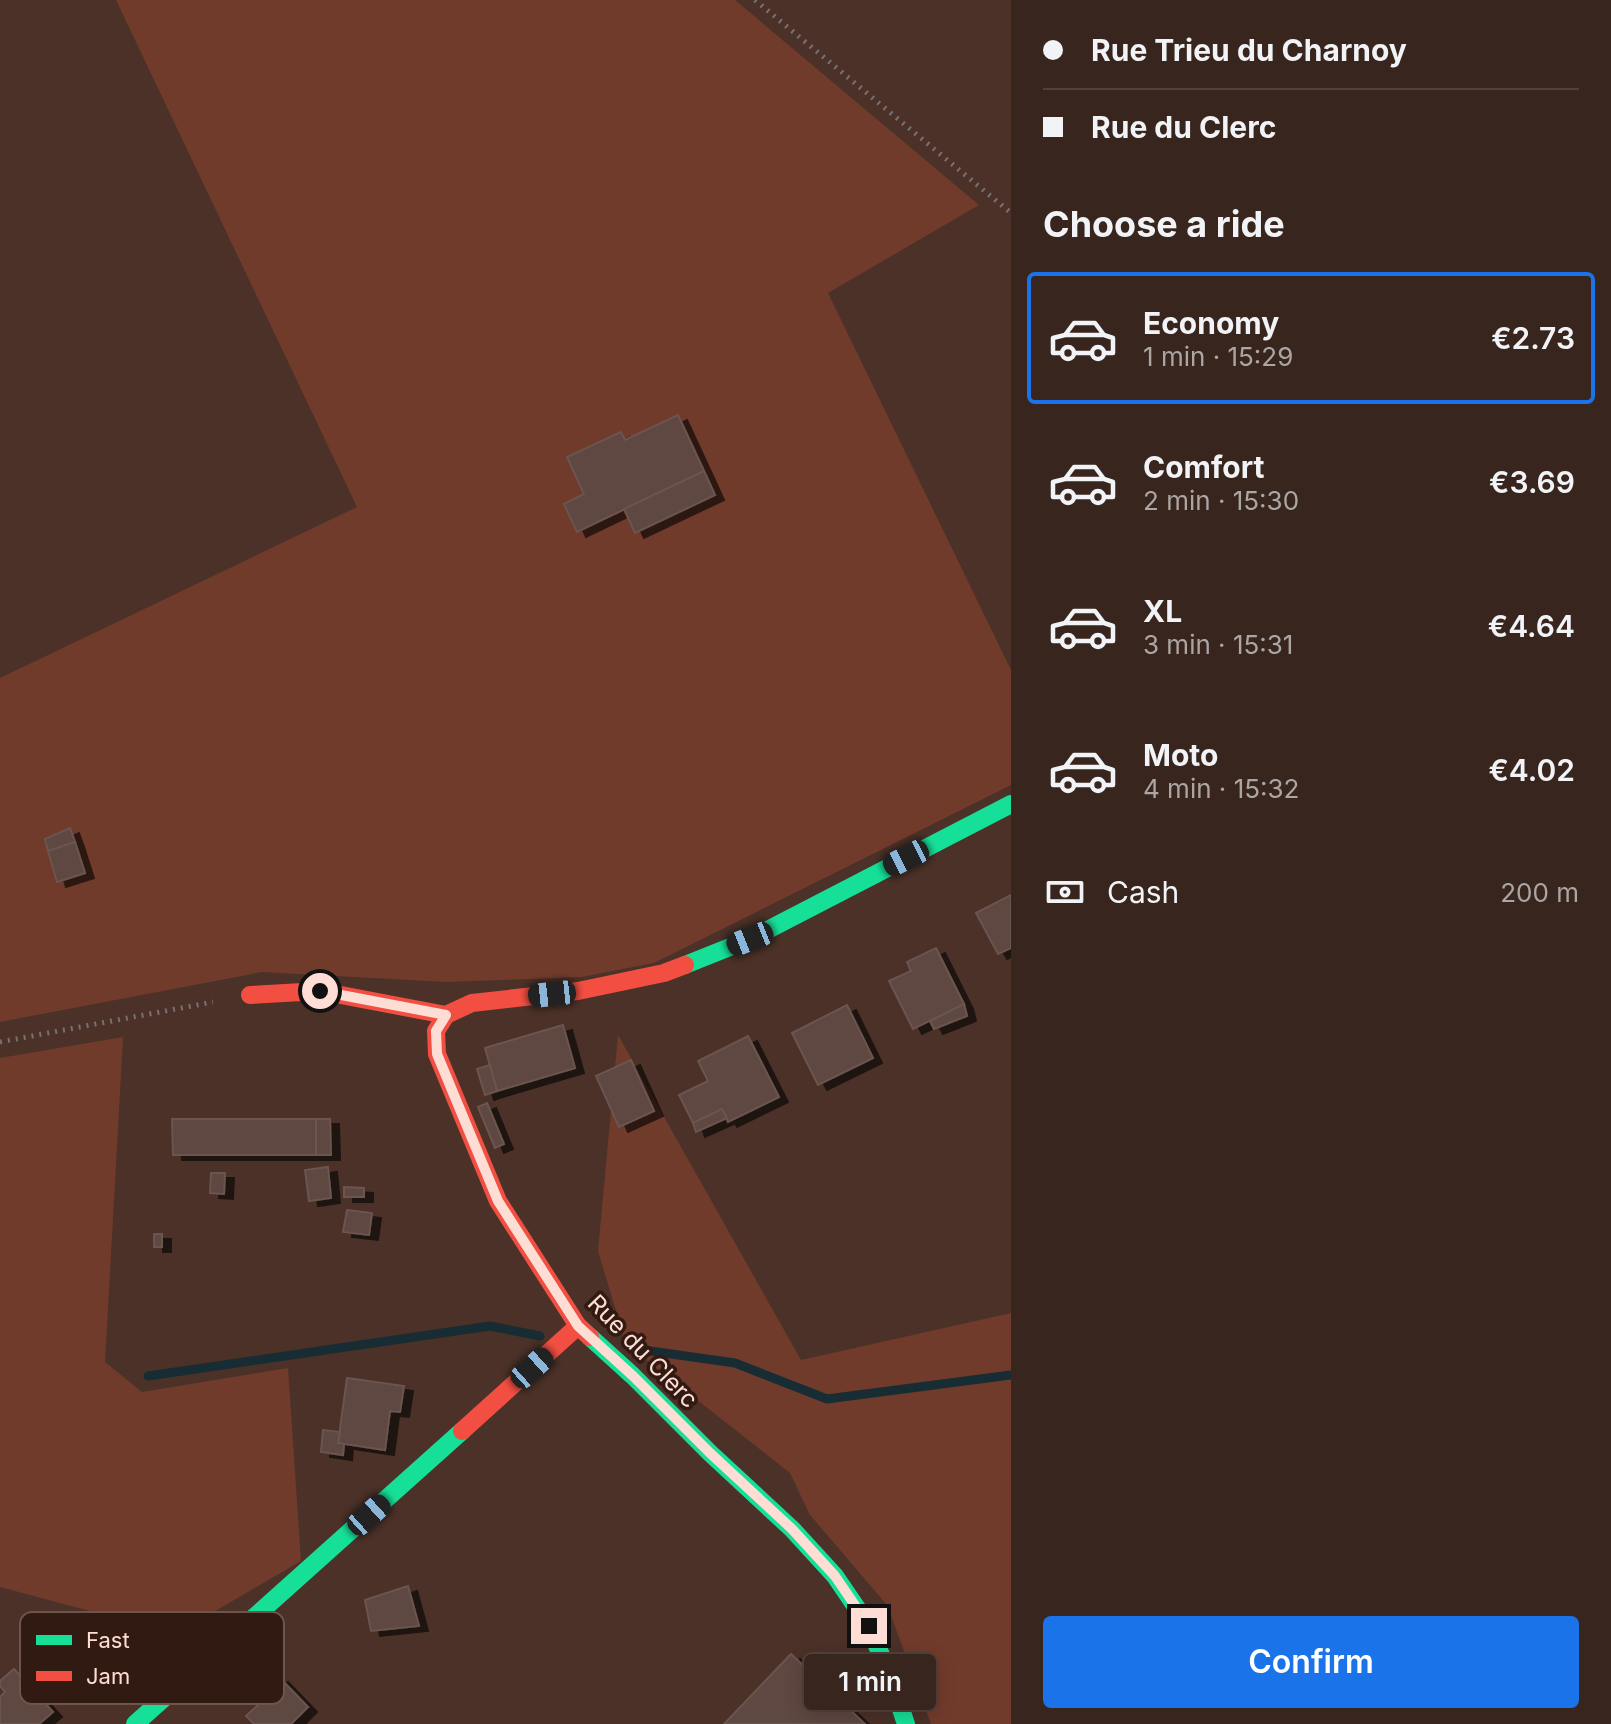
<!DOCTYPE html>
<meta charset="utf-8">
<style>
:root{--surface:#38251e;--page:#43312b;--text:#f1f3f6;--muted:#aba5a4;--line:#52423c;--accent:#1a73e8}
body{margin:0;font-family:Inter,sans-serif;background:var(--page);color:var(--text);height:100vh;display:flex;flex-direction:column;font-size:30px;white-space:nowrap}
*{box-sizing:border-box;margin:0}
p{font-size:26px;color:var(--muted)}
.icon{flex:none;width:44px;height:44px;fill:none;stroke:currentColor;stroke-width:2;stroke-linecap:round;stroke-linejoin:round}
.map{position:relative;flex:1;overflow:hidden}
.panel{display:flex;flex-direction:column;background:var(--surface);width:600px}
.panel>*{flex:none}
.banner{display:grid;align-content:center;height:176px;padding:0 32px;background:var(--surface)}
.end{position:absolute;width:36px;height:36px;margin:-18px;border:10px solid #feded4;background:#111;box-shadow:0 0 0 4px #111}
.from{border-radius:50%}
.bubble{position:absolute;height:56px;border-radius:8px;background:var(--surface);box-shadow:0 4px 20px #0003,0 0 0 2px var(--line);font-size:26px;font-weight:600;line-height:56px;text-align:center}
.car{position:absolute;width:24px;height:48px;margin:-24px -12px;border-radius:10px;box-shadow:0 0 6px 2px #0007;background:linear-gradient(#222 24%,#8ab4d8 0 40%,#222 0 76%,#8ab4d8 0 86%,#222 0)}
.banner b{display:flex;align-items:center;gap:28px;height:76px;font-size:30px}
.banner b+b{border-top:2px solid var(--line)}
.banner i{width:20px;height:20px;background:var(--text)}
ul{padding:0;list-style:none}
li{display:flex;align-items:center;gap:24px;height:132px;margin:0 16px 12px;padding:0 16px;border:4px solid transparent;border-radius:8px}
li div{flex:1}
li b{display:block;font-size:30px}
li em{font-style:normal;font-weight:600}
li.on{border-color:var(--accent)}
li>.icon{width:72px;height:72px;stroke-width:1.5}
h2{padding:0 32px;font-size:36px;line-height:96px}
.pay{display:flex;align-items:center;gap:20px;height:88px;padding:0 32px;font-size:30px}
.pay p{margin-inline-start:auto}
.cta{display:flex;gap:16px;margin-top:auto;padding:16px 32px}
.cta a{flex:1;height:92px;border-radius:8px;background:var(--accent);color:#fff;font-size:32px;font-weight:600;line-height:92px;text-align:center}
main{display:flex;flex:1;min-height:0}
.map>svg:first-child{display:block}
.green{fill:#713b2b}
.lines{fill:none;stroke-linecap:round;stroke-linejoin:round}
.stream{stroke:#172d33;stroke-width:9}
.building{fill:#5f4643;stroke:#6b5450;stroke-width:2;filter:url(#shadow)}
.path{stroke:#787172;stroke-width:5;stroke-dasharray:2 6;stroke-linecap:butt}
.fast{stroke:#16e098;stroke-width:18}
.jam{stroke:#f24e42;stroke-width:18}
.route{stroke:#feded4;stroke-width:10}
.labels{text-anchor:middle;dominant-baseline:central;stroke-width:7;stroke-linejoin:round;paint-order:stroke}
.street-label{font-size:24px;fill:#feded4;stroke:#301a12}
.key{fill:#301a12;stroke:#6e554c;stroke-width:2}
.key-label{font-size:22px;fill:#feded4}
</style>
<main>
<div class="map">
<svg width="1011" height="1724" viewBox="0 0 1011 1724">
<defs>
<filter id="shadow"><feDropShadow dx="9" dy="5" stdDeviation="0" flood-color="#0009"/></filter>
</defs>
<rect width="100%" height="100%" fill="#4b3128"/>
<!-- green -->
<g class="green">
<path d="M116,0H735L979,205L828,293L1011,670V785L654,963L582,977L446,982L262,972L0,1022V678L357,507Z"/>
<path d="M618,1035L801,1360L1011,1313V1724H931L887,1605L810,1515L790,1473L626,1344L598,1251Z"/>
<path d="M123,1037L105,1362L142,1392L288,1368L301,1561L176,1634L0,1587V1058Z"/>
</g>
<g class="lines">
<!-- stream -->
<g class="stream">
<path d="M636,1349L735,1363L827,1399L1011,1375"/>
<path d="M148,1376L490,1326L540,1336"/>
</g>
</g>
<!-- building -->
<g class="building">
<path d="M678,415L704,471L577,532L564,504L584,494L567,457L621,432L625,440Z"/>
<path d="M704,471L715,495L635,533L624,509Z"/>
<path d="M70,828L75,842L48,851L45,839Z"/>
<path d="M75,842L85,873L57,882L48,851Z"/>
<path d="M1011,895V948L998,954L976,913Z"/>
<path d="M936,948L964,1004L913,1029L889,981L911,971L907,962Z"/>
<path d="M964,1004L967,1016L934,1029L930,1021Z"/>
<path d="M847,1005L873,1058L818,1085L792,1033Z"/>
<path d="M563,1025L575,1068L497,1091L485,1048Z"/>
<path d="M748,1036L779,1097L728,1122L722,1109L693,1123L679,1095L708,1081L698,1061Z"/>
<path d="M631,1060L654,1111L619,1127L596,1076Z"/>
<path d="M490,1065L497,1091L485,1095L477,1069Z"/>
<path d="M487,1103L504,1144L495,1148L478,1107Z"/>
<path d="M722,1109L727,1118L696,1132L693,1123Z"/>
<path d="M172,1119H316V1155H173Z"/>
<path d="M316,1119H330L331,1155H316Z"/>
<path d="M328,1167L331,1198L309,1201L305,1170Z"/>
<path d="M211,1173H225L224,1194L210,1193Z"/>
<path d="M344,1187L364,1188V1197H344Z"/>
<path d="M347,1210L372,1213L369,1235L343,1232Z"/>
<rect x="154" y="1234" width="8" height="13"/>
<path d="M347,1378L404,1386L400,1412L390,1411L385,1450L338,1443Z"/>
<path d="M323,1430L340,1432L338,1443L344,1444L343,1455L321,1452Z"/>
<path d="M408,1586L419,1626L371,1631L365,1600Z"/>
<path d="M791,1654L865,1724H724Z"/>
<path d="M14,1669L53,1712L39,1724H0V1697L5,1692L0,1686V1681Z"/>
<path d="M279,1677L308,1707L291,1724H254L246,1716L270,1694L267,1689Z"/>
</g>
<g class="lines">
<!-- path -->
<g class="path">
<path d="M755,0L1011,213"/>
<path d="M0,1042L213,1002"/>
</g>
<!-- fast -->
<g class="fast">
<path d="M685,965L750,939L1011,804"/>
<path d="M590,1337L633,1376L710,1453L792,1529L835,1576L869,1626L892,1682L906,1724"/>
<path d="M135,1724L462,1431"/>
</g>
<!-- jam -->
<g class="jam">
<path d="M250,995L320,991L446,1015L472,1003L578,991L664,973L685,965"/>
<path d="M446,1015L436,1031L437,1054L498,1201L578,1326L590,1337"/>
<path d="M462,1431L578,1326"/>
</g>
</g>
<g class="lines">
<!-- route -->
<path class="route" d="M320,991L446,1015L436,1031L437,1054L498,1201L578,1326L633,1376L710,1453L792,1529L835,1576L869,1626"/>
</g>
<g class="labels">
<!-- street labels -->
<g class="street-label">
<text transform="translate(643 1351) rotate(46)">Rue du Clerc</text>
</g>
</g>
<!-- legend -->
<rect x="20" y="1612" width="264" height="92" rx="12" class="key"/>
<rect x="36" y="1635" width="36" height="10" fill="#16e098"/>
<rect x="36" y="1671" width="36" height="10" fill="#f24e42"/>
<g class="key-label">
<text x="86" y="1648">Fast</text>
<text x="86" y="1684">Jam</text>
</g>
</svg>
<i class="end from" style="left:320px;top:991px"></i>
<i class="end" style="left:869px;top:1626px"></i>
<div class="bubble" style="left:804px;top:1654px;width:132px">1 min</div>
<i class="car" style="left:906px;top:858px;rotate:243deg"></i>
<i class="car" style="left:750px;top:939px;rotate:248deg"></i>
<i class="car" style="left:552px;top:994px;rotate:264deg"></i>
<i class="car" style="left:532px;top:1368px;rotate:48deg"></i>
<i class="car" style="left:369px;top:1515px;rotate:48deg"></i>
</div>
<section class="panel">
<div class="banner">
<b><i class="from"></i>Rue Trieu du Charnoy</b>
<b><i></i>Rue du Clerc</b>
</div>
<h2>Choose a ride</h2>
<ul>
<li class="on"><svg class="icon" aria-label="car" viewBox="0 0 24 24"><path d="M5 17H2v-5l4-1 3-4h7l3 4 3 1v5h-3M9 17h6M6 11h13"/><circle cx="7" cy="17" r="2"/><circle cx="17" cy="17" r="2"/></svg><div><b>Economy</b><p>1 min · 15:29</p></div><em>€2.73</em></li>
<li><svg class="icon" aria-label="car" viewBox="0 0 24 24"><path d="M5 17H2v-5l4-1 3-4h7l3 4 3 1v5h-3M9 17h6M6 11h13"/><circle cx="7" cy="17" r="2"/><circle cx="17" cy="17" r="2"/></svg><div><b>Comfort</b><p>2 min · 15:30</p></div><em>€3.69</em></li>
<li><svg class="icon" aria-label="car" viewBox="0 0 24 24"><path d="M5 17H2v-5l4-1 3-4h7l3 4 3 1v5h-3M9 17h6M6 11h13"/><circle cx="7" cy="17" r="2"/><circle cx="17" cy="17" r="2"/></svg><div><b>XL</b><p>3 min · 15:31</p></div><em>€4.64</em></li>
<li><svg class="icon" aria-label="car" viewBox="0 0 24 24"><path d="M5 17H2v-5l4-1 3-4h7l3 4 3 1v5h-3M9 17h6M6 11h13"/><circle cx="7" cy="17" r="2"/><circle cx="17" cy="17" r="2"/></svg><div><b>Moto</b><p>4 min · 15:32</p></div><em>€4.02</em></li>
</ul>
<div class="pay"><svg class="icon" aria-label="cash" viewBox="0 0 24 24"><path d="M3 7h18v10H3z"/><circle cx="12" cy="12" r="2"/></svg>Cash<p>200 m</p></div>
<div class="cta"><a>Confirm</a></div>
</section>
</main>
